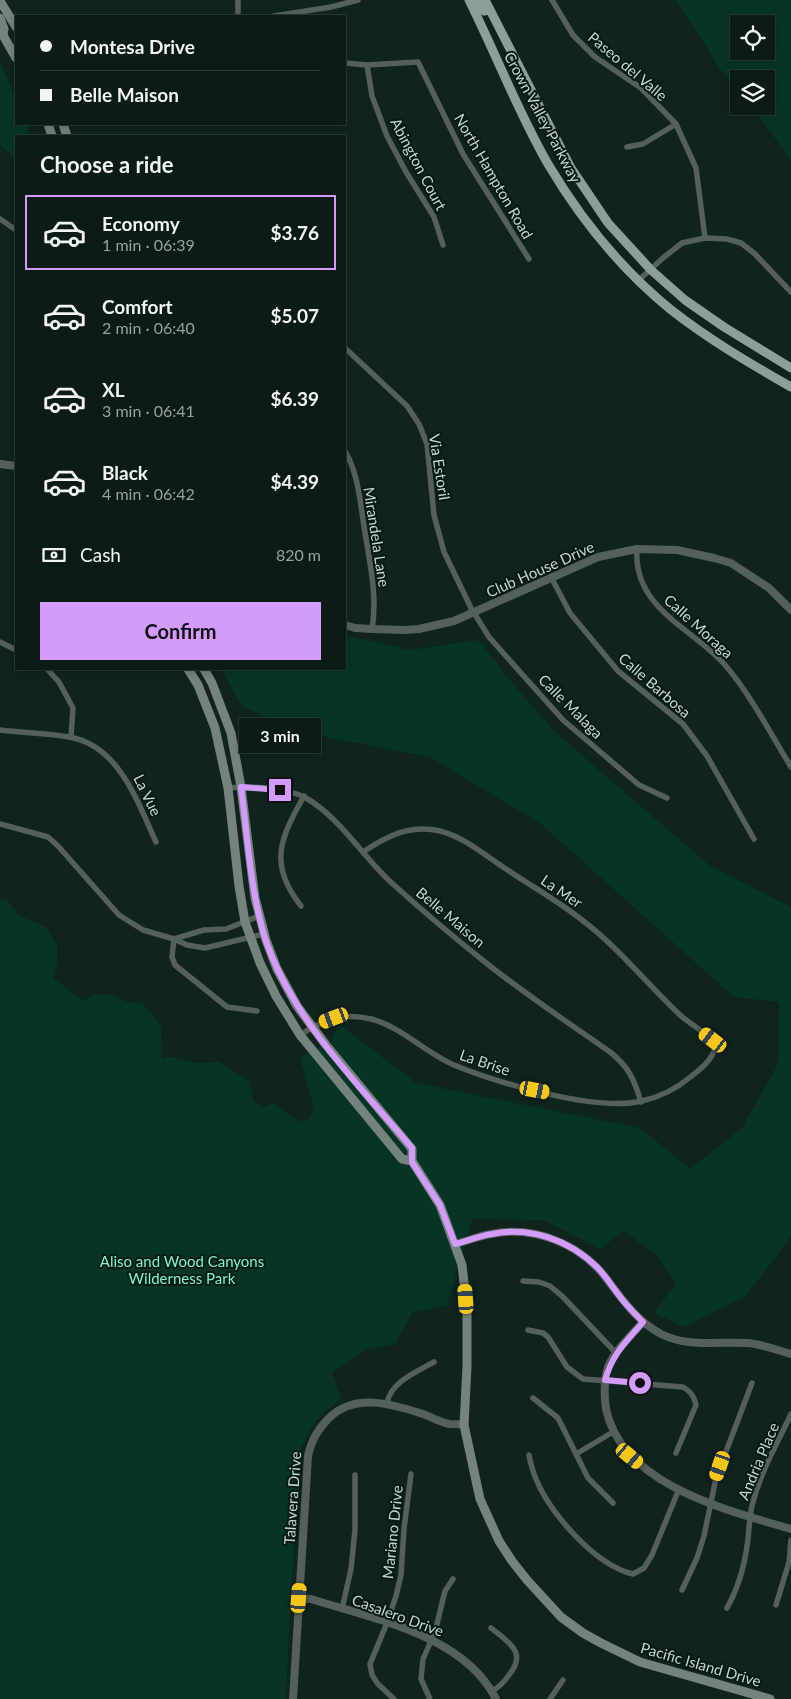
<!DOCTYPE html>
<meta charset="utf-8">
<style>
:root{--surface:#0b1b15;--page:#192822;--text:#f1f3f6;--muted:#9aa1a0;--line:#2b3934;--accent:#d39cfc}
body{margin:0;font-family:Lato,sans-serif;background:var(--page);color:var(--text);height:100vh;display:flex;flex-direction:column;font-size:19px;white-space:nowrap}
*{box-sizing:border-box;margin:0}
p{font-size:16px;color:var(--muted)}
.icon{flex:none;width:28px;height:28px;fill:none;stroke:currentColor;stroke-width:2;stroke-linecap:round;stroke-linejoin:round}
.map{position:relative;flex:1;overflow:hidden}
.drawer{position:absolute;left:15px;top:135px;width:331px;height:535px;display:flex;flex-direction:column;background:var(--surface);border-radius:0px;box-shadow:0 2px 8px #0003,0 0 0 1px var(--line)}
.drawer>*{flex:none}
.top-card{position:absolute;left:15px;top:15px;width:331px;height:110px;border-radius:0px;box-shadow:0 2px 8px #0003,0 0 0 1px var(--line);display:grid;align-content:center;height:110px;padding:0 25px;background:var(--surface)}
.tools{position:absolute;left:730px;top:15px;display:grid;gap:10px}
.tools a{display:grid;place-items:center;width:45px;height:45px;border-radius:0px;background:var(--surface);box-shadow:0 2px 8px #0003,0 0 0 1px var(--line);font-size:25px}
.end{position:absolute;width:22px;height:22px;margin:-11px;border:6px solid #d39cfc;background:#111;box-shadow:0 0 0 2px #111}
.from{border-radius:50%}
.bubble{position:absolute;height:35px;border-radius:0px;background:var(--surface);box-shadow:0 2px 8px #0003,0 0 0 1px var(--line);font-size:16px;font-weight:700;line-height:35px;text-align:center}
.car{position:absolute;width:15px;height:30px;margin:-15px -8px;border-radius:6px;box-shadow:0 0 4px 1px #0007;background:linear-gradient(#f5c518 24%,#345 0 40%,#f5c518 0 76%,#345 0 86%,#f5c518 0)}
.top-card b{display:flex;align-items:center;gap:18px;height:48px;font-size:19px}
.top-card b+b{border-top:1px solid var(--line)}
.top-card i{width:12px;height:12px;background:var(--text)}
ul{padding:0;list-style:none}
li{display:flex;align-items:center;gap:15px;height:75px;margin:0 10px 8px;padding:0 15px;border:2px solid transparent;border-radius:0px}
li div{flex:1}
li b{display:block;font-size:19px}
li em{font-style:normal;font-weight:700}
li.active{border-color:var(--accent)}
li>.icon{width:45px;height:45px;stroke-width:1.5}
h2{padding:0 25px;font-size:22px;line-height:60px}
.pay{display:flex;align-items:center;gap:12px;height:55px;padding:0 25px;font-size:19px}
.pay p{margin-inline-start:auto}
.primary-button{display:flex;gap:10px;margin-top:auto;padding:10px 25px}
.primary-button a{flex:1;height:58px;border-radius:0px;background:var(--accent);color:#111;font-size:20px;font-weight:700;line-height:58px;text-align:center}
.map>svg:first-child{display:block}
.green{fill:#063526;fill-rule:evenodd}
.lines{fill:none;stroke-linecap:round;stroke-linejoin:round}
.minor{stroke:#55605b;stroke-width:5.5}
.tertiary{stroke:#55605b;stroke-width:8}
.secondary{stroke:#74847d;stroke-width:9}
.primary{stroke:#8ba097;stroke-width:9}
.route{stroke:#d39cfc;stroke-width:6}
.labels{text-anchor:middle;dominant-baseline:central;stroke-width:4;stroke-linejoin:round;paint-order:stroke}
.street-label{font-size:15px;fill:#c8d6d0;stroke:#051b13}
.park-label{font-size:15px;fill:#7cf6c9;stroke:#051b13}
</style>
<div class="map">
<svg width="791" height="1699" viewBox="0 0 791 1699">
<rect width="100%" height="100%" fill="#0f241c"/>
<!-- green -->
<g class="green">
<path d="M675,0H791V160L751,106H766V79H739V89L719,68L701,38ZM739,24H766V51H739Z"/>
<path d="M0,61L16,99V124H26L30,136H16V160L0,144Z"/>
<path d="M345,636L410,650L479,640L507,677L555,732L710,866L791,907V1237L746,1296L684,1327L654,1313L676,1283L657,1255L623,1231L600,1249L543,1220L472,1219L447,1305L412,1313L395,1344L368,1349L332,1372L341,1400C319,1414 311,1425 301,1449L291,1588L286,1699H0V899L7,900L20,916L46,927L57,945V964L53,978L81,999L87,1000L91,995H112L124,1001L143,1004L161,1025L162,1059L172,1057L193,1063L219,1062L249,1081L254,1102L266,1107L272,1103L298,1121L308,1120L314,1109L300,1057L331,1042L339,1024L416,1083L640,1128L690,1169L742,1128L778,1064L779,1002L734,997L540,823L430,757L295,731L242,706L221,669H345Z"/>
</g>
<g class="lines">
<!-- minor -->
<g class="minor">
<path d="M238,0V16"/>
<path d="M552,0L573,35L595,57L641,88L676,124L696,168L705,238"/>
<path d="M274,16L331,7L358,0"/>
<path d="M345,63L367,65L418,62L463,154L529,259"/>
<path d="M367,65L372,96L387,136L406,172L434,217L443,245"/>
<path d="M627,147L643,144L676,124"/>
<path d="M0,219L16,230"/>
<path d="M639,280L663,258L682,243L705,238L727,239L741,243L755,254L791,292"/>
<path d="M345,348L407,406L419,424L427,444L434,515L444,552L471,608L489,637L563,720L639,785L667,798"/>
<path d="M345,451C358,473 360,501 364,526C369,560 378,595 372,629"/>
<path d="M637,549C633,608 691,627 725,665C751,695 770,733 791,767"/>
<path d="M551,577L570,613L618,671L683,724L707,756L754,839"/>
<path d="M0,642L16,650"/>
<path d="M47,669L59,682L73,708L71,737"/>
<path d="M0,730C23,733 46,733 69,737C119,745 138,803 156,842"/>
<path d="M228,788C248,786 287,787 306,798C342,819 363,858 394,885C425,913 457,940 490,966C528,996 570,1024 610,1052C629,1067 634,1079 641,1102"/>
<path d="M0,824L48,837L58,846L119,915L143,930L174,939L187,945L205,948L264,934"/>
<path d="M301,906C268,864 280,839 304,796"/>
<path d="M174,939L172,957L175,965L227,1007L257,1011"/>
<path d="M174,939L204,930L226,929L259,916"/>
<path d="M300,1035C323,1020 342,1012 371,1019C400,1026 426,1053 454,1065C498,1083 596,1112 642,1101C659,1097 676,1089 689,1078C701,1069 711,1061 716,1047C709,1033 692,1026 680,1015C647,984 618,947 582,920C558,901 531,886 506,869C486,856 464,837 440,831C410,824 387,836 363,852"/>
<path d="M523,1281L539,1282L550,1286L562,1296L616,1353"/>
<path d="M528,1330L543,1333L548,1337L567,1367L583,1379L683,1387C691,1392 694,1396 696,1405L676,1453"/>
<path d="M533,1398L558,1418L588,1478L613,1503"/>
<path d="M387,1403C391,1382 416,1372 434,1362"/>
<path d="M576,1454L613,1432"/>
<path d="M529,1455C530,1461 532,1468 534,1474C547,1510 594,1565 633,1574L644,1568L652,1555L679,1489"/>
<path d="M682,1590L697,1558L704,1536L716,1478L752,1383"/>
<path d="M776,1605L789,1562L791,1540"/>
<path d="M727,1608C741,1583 747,1557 749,1528C750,1519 750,1511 753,1502C761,1471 778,1442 791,1414"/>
<path d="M342,1609L351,1569L355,1530V1475"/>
<path d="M491,1628C508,1642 528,1652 509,1675C504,1682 500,1687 492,1691"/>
<path d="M394,1699L378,1684L372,1675L370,1664L387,1623L396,1596L401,1575L404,1529L411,1474"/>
<path d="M430,1699L421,1679L423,1659L435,1632L445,1591L453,1579"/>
<path d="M550,1699L563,1680"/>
</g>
<!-- tertiary -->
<g class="tertiary">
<path d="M0,464L16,466"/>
<path d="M345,625L355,628L372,629L405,630L419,629L454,621L598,557L637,549L677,550L714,558L731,563L769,588L791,610"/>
<path d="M455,1244C467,1241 479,1236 491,1234C534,1225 580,1244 606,1278C622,1299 637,1321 661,1334C689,1348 717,1341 747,1343C762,1344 777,1350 791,1354"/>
<path d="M643,1322C631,1336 615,1350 608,1367C604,1380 604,1395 606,1409C622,1485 726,1510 791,1529"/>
<path d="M299,1598L311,1599C374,1619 464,1635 496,1699"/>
<path d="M293,1699L308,1456C311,1441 317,1431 328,1419C354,1392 392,1404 423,1414C431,1417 440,1422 449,1424C454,1424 459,1424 464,1425"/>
</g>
<!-- secondary -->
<g class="secondary">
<path d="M0,1L16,27"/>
<path d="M0,18L4,29L3,34"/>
<path d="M0,30L16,58"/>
<path d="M48,124L52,136"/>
<path d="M63,124L67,136"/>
<path d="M188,669L198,685L215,728L228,788L239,886L245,922L260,963L276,996L300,1035L402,1159L412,1161"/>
<path d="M204,669L212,683L231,733L241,787L255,898L266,940L277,969L297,1006L326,1045L412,1149V1161L440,1205L462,1265L467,1309V1366L464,1425L480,1499L499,1541L512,1561L527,1580L561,1617L583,1633L601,1643L640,1662L770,1699"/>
</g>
<!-- primary -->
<g class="primary">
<path d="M469,0C496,54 518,112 548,164C580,218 621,269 670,309C708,339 749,363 791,387"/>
<path d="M477,0L484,11L490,10"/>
<path d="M485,0L571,168L608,223L651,270L685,300L724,327L791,368"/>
</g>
</g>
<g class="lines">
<!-- route -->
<path class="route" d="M280,790L241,787C248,838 250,892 266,941C293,1020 360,1086 412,1148V1162L440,1205L455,1244C467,1241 479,1236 492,1234C530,1226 569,1240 597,1267C605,1275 611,1285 618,1294C625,1304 634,1313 643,1322C626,1342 613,1353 605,1380L640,1383"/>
</g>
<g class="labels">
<!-- street labels -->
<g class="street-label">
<text transform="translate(628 66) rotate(40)">Paseo del Valle</text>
<text transform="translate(543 117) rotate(62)">Crown Valley Parkway</text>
<text transform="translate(419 164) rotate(62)">Abington Court</text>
<text transform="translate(494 176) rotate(60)">North Hampton Road</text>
<text transform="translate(440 467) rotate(81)">Via Estoril</text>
<text transform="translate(377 537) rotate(81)">Mirandela Lane</text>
<text transform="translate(540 569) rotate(-24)">Club House Drive</text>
<text transform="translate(699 626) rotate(42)">Calle Moraga</text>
<text transform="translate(655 685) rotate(41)">Calle Barbosa</text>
<text transform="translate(571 706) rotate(45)">Calle Malaga</text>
<text transform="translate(148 795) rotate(64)">La Vue</text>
<text transform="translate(562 891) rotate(34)">La Mer</text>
<text transform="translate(451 917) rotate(40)">Belle Maison</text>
<text transform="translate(485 1062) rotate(19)">La Brise</text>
<text transform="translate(758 1461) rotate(-67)">Andria Place</text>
<text transform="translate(292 1498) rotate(-86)">Talavera Drive</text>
<text transform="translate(392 1532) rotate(-84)">Mariano Drive</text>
<text transform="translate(398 1615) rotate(20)">Casalero Drive</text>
<text transform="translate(701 1664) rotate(16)">Pacific Island Drive</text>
</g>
<!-- park labels -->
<g class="park-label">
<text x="182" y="1261">Aliso and Wood Canyons<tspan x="182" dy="17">Wilderness Park</tspan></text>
</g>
</g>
</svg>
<div class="tools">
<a><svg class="icon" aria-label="locate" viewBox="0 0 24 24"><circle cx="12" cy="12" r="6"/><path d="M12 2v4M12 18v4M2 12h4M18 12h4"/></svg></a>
<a><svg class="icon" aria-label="layers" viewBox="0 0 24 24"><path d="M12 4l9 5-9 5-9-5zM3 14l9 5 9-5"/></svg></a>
</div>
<i class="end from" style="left:640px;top:1383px"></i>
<i class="end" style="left:280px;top:790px"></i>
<div class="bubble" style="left:239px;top:718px;width:82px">3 min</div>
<i class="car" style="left:334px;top:1018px;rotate:249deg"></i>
<i class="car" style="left:713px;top:1040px;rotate:307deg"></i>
<i class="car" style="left:535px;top:1090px;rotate:101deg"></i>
<i class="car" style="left:466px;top:1299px;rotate:356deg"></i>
<i class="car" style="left:630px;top:1456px;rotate:130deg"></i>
<i class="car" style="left:720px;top:1466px;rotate:199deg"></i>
<i class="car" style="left:299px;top:1598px;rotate:4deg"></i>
<div class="top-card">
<b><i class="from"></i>Montesa Drive</b>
<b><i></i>Belle Maison</b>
</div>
<section class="drawer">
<h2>Choose a ride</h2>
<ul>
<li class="active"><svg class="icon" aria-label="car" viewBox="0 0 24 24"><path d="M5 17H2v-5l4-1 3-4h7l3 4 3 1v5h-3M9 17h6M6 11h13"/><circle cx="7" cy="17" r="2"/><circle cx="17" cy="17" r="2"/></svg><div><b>Economy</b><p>1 min · 06:39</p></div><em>$3.76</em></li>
<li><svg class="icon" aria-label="car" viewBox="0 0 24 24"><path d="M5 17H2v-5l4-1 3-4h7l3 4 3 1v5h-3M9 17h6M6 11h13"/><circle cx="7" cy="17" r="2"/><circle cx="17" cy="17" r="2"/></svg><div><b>Comfort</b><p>2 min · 06:40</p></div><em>$5.07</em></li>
<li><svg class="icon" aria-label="car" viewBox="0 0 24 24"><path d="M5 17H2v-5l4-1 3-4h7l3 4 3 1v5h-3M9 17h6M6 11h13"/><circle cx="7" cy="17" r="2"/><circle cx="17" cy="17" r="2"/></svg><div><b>XL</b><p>3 min · 06:41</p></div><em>$6.39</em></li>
<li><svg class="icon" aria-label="car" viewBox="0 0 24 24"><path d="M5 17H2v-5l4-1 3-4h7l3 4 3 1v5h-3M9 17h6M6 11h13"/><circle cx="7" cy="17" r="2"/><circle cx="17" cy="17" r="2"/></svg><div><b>Black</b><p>4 min · 06:42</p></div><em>$4.39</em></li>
</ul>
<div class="pay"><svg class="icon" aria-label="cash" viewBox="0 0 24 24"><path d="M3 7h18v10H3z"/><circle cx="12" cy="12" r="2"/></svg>Cash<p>820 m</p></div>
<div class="primary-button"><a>Confirm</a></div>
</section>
</div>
